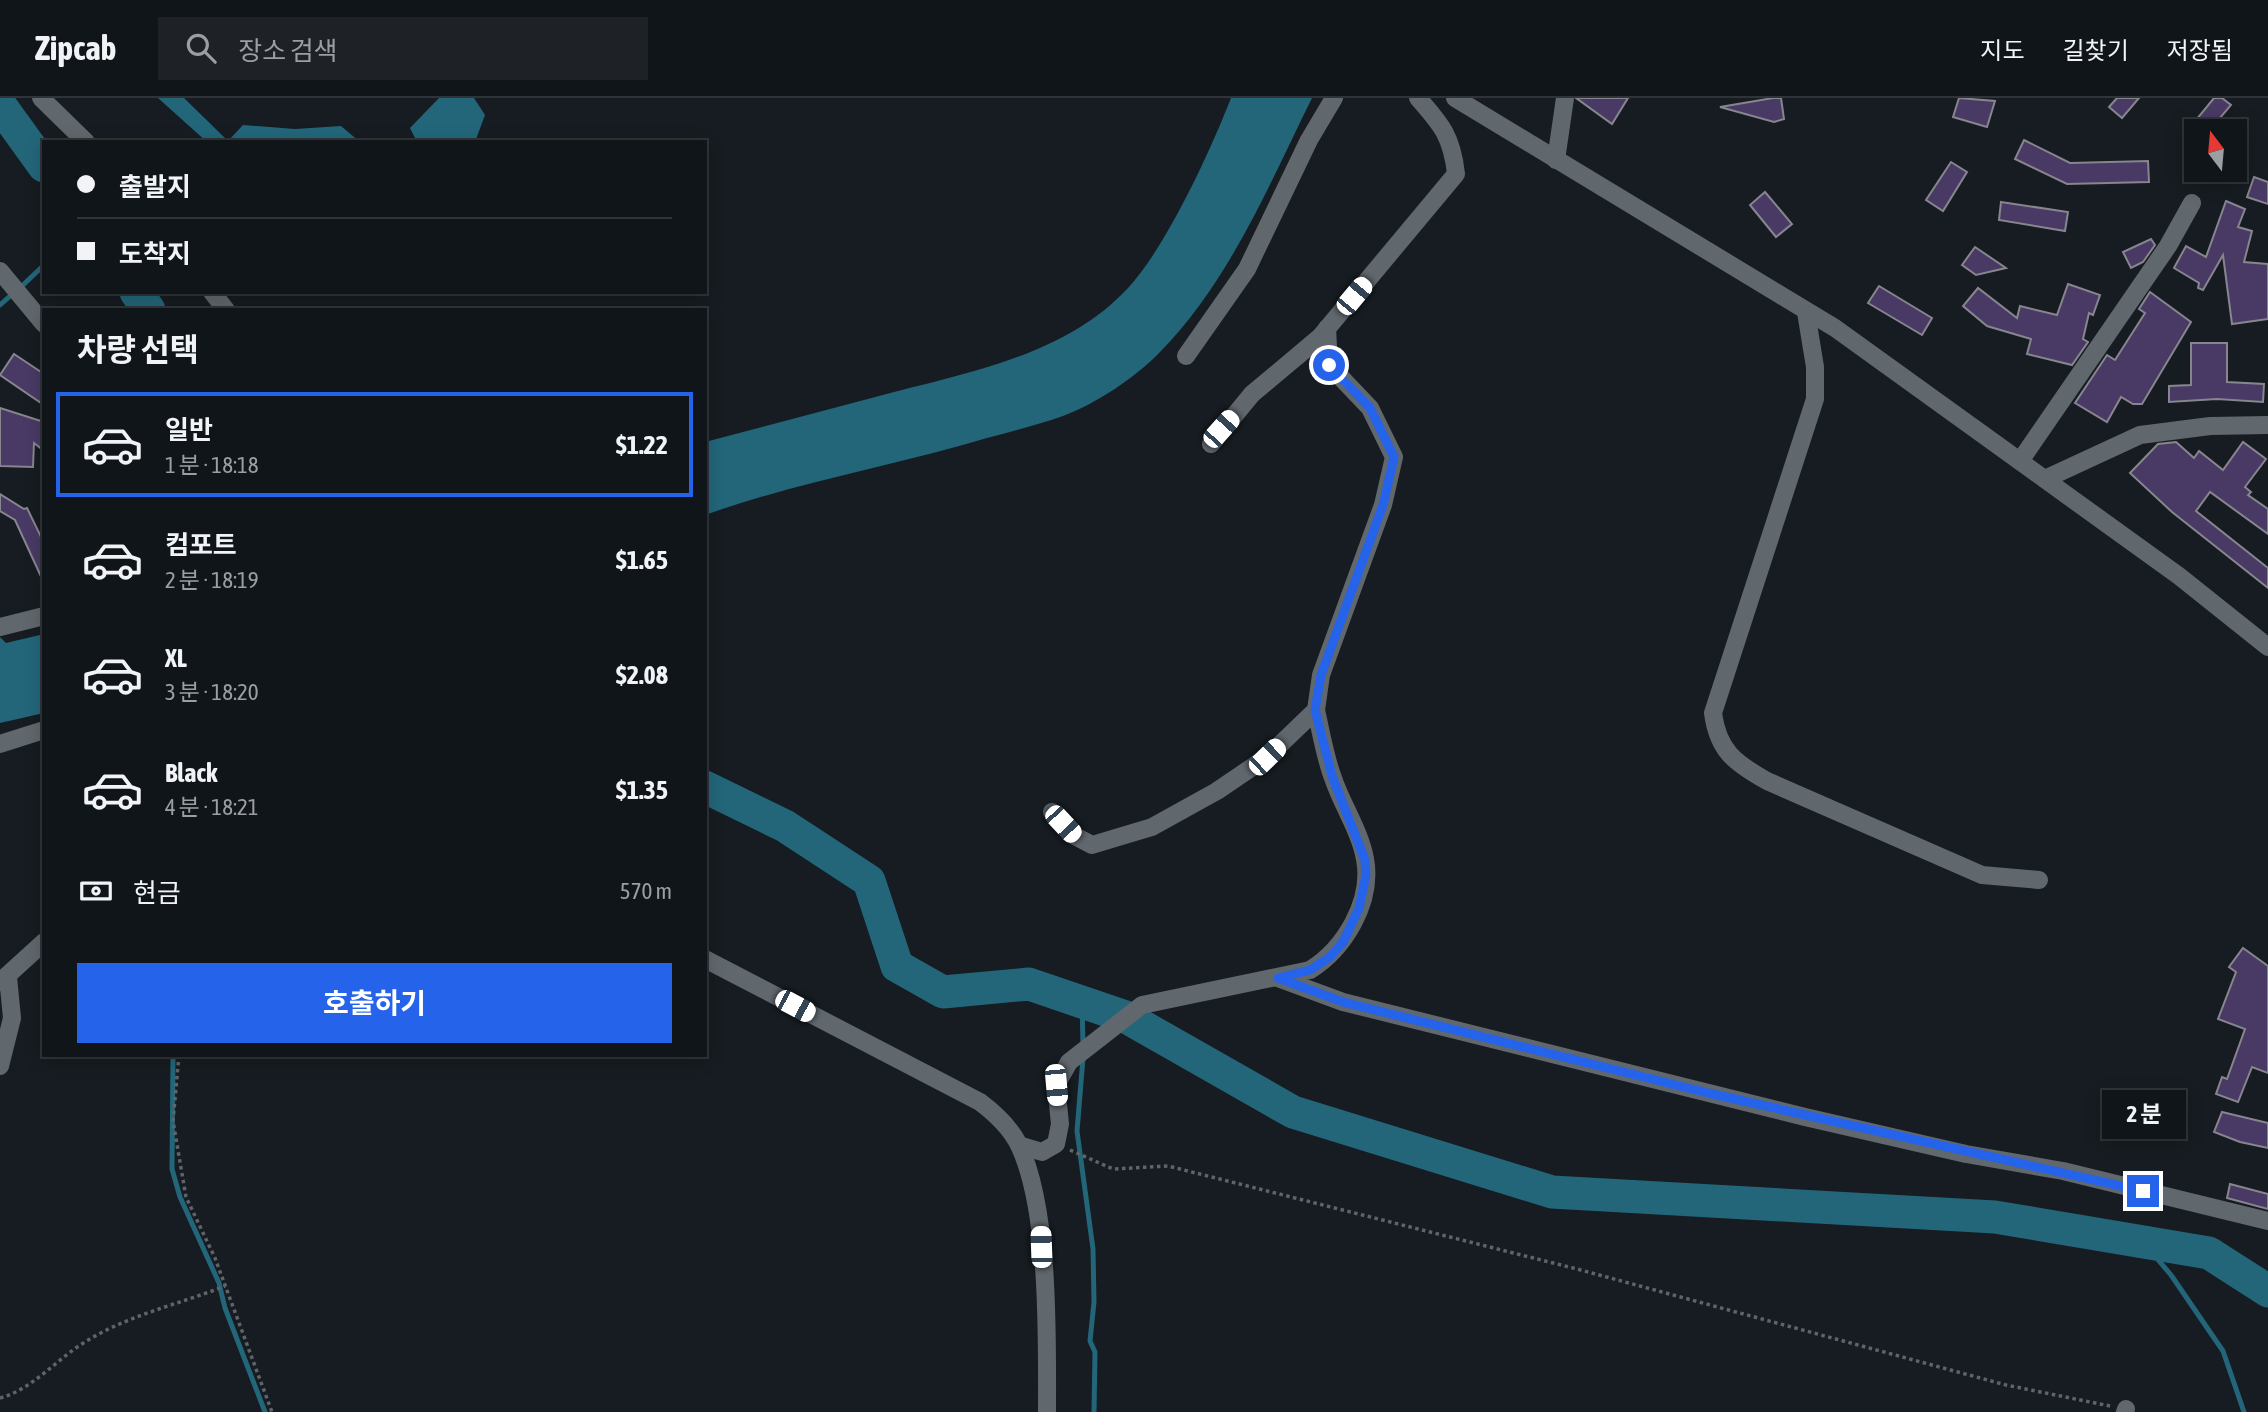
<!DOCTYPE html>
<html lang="ko">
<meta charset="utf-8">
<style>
:root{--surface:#101519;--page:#1e2226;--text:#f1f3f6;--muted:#9c9fa2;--line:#303438;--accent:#2563eb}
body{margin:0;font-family:"Asap Condensed","Noto Sans KR",sans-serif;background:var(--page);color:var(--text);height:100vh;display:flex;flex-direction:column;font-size:26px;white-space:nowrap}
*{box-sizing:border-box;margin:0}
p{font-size:23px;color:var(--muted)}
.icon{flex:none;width:38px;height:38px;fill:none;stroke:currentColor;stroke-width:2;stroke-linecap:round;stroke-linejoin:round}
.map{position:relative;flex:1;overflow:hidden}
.sheet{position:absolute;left:42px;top:210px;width:665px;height:749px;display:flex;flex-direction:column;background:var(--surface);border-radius:0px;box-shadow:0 4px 18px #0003,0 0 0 2px var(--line)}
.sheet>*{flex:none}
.top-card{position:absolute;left:42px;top:42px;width:665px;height:154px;border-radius:0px;box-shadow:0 4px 18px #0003,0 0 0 2px var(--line);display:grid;align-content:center;height:154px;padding:0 35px;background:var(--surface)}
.needle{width:46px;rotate:344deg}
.buttons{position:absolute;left:2184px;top:21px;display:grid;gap:14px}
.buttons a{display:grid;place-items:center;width:63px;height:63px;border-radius:0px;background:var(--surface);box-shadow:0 4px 18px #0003,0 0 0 2px var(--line);font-size:35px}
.end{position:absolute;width:32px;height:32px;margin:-16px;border:9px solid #2563eb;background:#fff;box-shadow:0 0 0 4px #fff}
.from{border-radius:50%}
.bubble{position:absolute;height:49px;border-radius:0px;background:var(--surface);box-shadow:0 4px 18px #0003,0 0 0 2px var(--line);font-size:23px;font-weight:700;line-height:49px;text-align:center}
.car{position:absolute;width:21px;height:42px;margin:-21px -10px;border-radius:9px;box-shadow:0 0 5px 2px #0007;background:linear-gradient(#fff 24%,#345 0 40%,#fff 0 76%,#345 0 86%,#fff 0)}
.top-card b{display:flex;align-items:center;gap:24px;height:66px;font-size:26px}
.top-card b+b{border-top:2px solid var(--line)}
.top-card i{width:18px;height:18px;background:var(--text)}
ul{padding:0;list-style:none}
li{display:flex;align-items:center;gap:21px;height:105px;margin:0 14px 10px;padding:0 21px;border:4px solid transparent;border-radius:0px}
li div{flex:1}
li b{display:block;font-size:26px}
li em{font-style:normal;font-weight:700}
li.selected{border-color:var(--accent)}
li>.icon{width:63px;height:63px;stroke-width:1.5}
h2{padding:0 35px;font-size:32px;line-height:84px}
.pay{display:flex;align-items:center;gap:18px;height:77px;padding:0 35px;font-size:26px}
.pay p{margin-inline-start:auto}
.button{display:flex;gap:14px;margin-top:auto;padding:14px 35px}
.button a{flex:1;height:80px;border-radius:0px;background:var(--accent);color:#fff;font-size:28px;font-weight:700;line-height:80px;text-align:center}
header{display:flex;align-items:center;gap:42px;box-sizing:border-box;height:98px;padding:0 35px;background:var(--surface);border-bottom:2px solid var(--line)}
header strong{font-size:33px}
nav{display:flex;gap:38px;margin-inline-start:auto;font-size:24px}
.search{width:490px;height:63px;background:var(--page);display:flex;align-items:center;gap:18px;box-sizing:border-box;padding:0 24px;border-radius:0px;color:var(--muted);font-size:26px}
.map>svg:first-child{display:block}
.water{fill:#23667a}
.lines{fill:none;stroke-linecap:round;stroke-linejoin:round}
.stream{stroke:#23667a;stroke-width:5}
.river{stroke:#23667a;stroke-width:33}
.building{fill:#493a65;stroke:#87858d;stroke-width:2}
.path{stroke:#5f6468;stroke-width:3.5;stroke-dasharray:3.5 3.5;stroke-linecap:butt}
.street{stroke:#60676d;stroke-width:18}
.secondary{stroke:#60676d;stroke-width:18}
.route{stroke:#2563eb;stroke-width:9}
</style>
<header>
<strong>Zipcab</strong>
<div class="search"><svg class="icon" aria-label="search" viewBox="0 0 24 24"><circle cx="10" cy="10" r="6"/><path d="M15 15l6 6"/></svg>장소 검색</div>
<nav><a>지도</a><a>길찾기</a><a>저장됨</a></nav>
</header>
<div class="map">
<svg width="2268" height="1314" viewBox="0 0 2268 1314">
<rect width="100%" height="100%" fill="#161c21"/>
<!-- water -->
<g class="water">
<path d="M158,0H184L228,43L243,27L295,31L341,28L360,44H207Z"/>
<path d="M439,0H474L485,17L475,44H417L410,30Z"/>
<path d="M1231,0H1312C1269,87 1229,184 1160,254C1136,279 1096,306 1063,318C1038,327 1012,333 987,340C894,368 797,384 705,417V344C763,329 821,313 879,298C966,275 1065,258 1128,190C1166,149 1210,54 1231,0Z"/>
<path d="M44,536V615L0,625V539L6,545Z"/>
</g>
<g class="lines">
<!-- stream -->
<g class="stream">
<path d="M22,188L44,167"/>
<path d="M0,207L9,199"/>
<path d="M1082,904L1083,947"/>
<path d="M173,957L172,1071L180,1099L219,1185L225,1210L265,1314"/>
<path d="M1083,960L1077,1033L1093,1151L1094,1204L1090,1243L1095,1254L1094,1314"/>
<path d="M2143,1144L2171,1177L2223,1253L2244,1314"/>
</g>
<!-- river -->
<g class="river">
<path d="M0,7L44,68"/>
<path d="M136,194L149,212"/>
<path d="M705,689L785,728L869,783L897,868L943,894L1029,886L1126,919L1293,1014L1552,1094L1995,1119L2209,1155L2268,1193"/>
</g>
</g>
<!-- building -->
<g class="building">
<path d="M1576,0H1628L1612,26Z"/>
<path d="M1773,0H1781L1784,21L1774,24L1720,9Z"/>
<path d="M1959,0L1995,3L1987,29L1953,19Z"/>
<path d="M2117,0H2139L2122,20L2109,9Z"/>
<path d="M2214,0H2222L2231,7L2209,33H2187Z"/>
<path d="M2024,42L2070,65L2148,63L2149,84L2067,86L2015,61Z"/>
<path d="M1951,64L1967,74L1943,113L1926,102Z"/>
<path d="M2254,79L2268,84V106L2247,99Z"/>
<path d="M1765,94L1792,126L1776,139L1750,107Z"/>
<path d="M2226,103L2245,111L2238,129L2252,133L2244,164L2268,166V221L2232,226L2223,157L2203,192L2198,190L2199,185L2174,170L2186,148L2206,159Z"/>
<path d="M2001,104L2068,114L2065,133L1999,122Z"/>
<path d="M2151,141L2155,147L2143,164L2131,170L2123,154Z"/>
<path d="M1975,149L2006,170L1976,177L1962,167Z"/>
<path d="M2068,186L2100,197L2093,217L2089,215L2083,241L2088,244L2072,267L2027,256L2031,241L1987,228L1963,208L1978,190L2017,220L2020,208L2057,217Z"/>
<path d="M1879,188L1932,220L1922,237L1868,205Z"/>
<path d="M2150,194L2191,224L2142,306H2133L2121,299L2107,324L2075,305L2107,257L2115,262L2145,215L2139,211Z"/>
<path d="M2191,245H2227V284L2264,286L2263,304L2217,301L2169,304V288L2191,287Z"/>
<path d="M14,256L44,276V307L0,277Z"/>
<path d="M0,310L44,324V353L34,345L33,369L0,368Z"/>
<path d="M2176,344L2194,360L2199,353L2223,372L2243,344L2266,361L2245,389L2251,394L2248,397L2268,411V436L2210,394L2196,413L2268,470V490L2172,414L2130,375L2158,346Z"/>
<path d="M0,396L24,411L27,410L44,445V485L15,422L0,413Z"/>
<path d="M2243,850L2268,868V975L2252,969L2238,1004L2216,996L2222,979L2227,981L2245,931L2218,921L2236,874L2229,869Z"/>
<path d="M2222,1014L2268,1025V1050L2240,1044L2214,1034Z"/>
<path d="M2230,1086L2268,1096V1111L2227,1100Z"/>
</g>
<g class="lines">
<!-- path -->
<g class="path">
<path d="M179,957L173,1023L186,1099L215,1160L272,1314"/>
<path d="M1070,1052L1113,1071L1168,1068L1577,1171L2006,1287L2110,1308"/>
<path d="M0,1300C34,1291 59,1258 90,1241C132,1216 180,1206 225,1188"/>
</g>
<!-- street -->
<g class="street">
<path d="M41,0L86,44"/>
<path d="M1556,62L1565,0"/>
<path d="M0,173L44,226"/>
<path d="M212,194L226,212"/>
<path d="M1806,214L1815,269V301L1713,615C1718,653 1735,665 1767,683L1982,777L2039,782"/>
<path d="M1186,258L1247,171L1309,42L1334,0"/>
<path d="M1211,346L1252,296L1320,239L1456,76C1452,39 1442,27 1418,0"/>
<path d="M2020,363L2168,148L2192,105"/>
<path d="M2045,381L2140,337L2210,328L2268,327"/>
<path d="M0,529L44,518"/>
<path d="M0,646L44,632"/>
<path d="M1052,714L1073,737L1092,747L1152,729L1217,693L1267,659L1316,612L1321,577L1383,407L1394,359L1370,310L1329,267L1327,230"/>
<path d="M705,861L980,1004C996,1016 1010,1029 1019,1047C1050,1113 1047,1241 1047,1314"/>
<path d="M1278,880L1343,904L1805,1019L1966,1056L2063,1073L2268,1123"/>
<path d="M0,884L44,844"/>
<path d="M0,968L12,920L8,879"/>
<path d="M1019,1047L1042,1054L1056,1046L1060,1026L1056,987L1069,964L1142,907L1310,872C1344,851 1373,804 1365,761C1360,733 1342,707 1333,680C1325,659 1321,634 1316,612"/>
<path d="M2125,1314L2126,1311"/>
</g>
<!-- secondary -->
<path class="secondary" d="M1455,0L1835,230L2179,478L2268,549"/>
</g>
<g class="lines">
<!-- route -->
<path class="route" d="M1329,267L1370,310L1394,359L1383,407L1321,577L1315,612L1332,678L1365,762L1366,777L1359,810L1343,844L1330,859L1310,872L1278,880L1343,904L1708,995L2143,1093"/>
</g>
</svg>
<div class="buttons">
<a><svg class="needle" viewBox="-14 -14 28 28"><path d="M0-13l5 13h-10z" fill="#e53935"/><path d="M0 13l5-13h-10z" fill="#9c9fa2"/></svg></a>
</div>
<i class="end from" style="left:1329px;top:267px"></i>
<i class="end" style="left:2143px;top:1093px"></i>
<div class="bubble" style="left:2102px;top:992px;width:84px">2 분</div>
<i class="car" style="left:1354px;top:198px;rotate:40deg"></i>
<i class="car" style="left:1221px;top:331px;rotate:42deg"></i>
<i class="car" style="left:1267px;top:659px;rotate:46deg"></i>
<i class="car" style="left:1063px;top:726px;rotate:137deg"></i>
<i class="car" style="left:795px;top:908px;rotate:118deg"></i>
<i class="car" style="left:1056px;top:987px;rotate:175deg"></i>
<i class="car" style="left:1041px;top:1149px;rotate:358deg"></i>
<div class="top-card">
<b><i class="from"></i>출발지</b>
<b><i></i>도착지</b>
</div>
<section class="sheet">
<h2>차량 선택</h2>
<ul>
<li class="selected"><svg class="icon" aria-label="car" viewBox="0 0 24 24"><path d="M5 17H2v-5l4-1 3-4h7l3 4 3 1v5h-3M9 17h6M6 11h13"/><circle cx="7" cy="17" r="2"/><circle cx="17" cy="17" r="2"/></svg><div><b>일반</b><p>1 분 · 18:18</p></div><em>$1.22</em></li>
<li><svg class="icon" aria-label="car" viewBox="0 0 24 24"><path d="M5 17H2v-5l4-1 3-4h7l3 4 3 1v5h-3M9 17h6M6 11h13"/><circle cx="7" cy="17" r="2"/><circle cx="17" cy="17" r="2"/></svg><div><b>컴포트</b><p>2 분 · 18:19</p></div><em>$1.65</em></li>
<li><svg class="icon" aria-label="car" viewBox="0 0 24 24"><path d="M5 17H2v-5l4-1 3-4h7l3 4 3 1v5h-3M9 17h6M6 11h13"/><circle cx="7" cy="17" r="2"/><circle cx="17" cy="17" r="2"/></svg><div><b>XL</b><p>3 분 · 18:20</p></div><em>$2.08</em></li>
<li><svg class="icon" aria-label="car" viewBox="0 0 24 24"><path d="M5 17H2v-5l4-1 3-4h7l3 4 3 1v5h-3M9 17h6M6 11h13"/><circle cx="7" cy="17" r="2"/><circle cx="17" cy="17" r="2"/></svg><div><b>Black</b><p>4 분 · 18:21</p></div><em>$1.35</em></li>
</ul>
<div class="pay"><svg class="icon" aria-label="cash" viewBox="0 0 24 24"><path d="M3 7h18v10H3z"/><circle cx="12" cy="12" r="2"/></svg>현금<p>570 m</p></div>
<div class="button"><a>호출하기</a></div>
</section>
</div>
